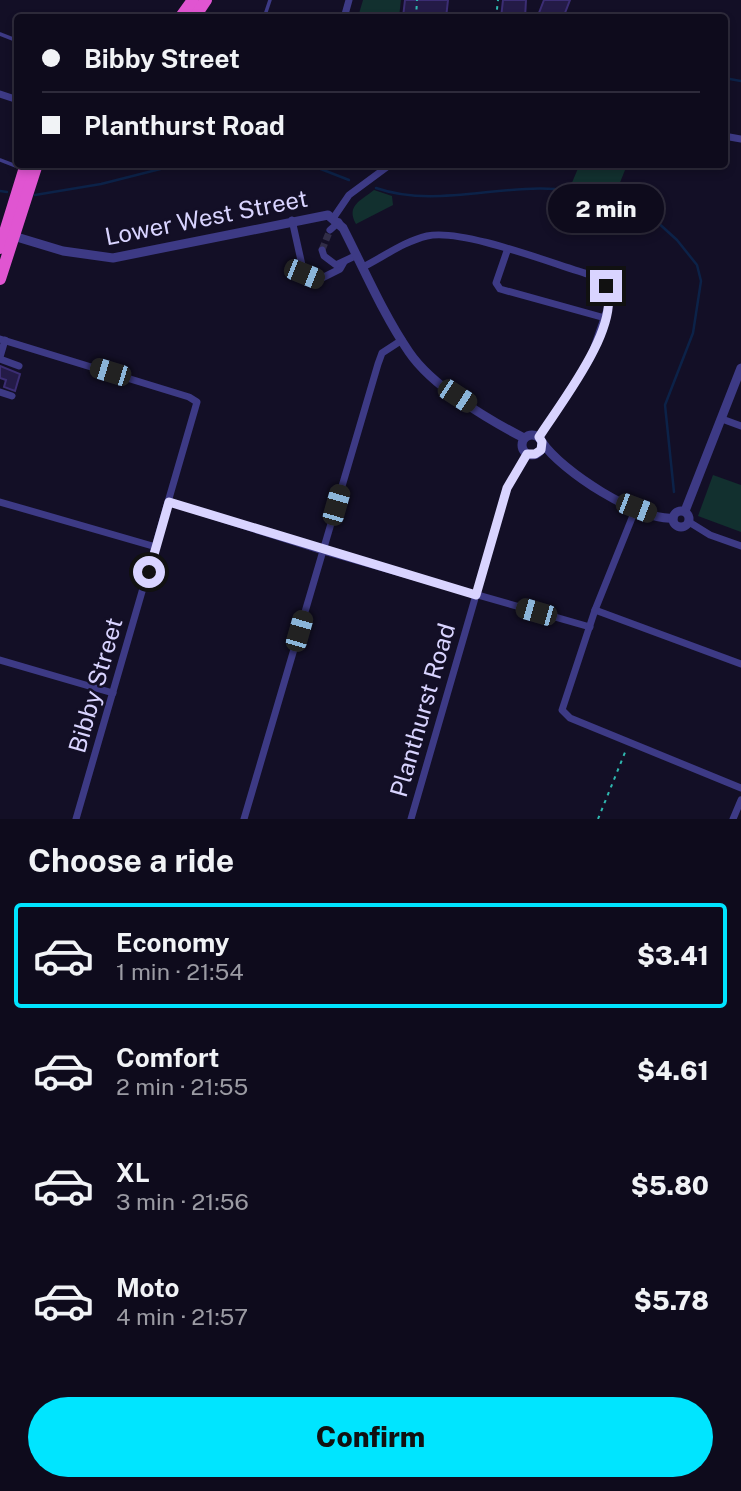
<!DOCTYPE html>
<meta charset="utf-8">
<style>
:root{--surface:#0e0b1c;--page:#1c1929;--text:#f1f3f6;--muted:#9b9ba3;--line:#2e2b3b;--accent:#00e5ff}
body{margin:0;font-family:"Public Sans",sans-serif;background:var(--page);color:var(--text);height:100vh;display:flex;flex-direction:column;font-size:26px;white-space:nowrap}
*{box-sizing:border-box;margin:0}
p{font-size:23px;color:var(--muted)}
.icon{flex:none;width:38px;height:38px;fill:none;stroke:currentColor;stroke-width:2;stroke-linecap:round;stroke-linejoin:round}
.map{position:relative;height:819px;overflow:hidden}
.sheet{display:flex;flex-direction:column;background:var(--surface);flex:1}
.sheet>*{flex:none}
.banner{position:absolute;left:14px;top:14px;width:714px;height:154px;border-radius:7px;box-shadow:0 4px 10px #0003,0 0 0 2px var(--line);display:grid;align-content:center;height:154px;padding:0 28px;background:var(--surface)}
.end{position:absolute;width:32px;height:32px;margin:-16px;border:9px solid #d9d4ff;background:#111;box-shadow:0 0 0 4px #111}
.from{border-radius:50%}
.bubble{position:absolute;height:49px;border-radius:24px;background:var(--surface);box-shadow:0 4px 10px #0003,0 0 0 2px var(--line);font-size:23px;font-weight:800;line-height:49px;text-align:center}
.car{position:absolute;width:21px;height:42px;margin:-21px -10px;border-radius:9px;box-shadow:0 0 5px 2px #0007;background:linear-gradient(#222 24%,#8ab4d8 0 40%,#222 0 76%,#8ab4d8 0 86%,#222 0)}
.banner b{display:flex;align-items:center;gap:24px;height:66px;font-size:26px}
.banner b+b{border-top:2px solid var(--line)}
.banner i{width:18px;height:18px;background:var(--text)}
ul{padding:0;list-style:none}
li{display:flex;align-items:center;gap:21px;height:105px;margin:0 14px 10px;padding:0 14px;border:4px solid transparent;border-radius:7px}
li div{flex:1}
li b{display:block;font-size:26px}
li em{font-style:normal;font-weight:800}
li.current{border-color:var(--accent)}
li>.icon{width:63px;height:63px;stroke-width:1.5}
h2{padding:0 28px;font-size:32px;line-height:84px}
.primary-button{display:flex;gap:14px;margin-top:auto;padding:14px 28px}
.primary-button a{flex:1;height:80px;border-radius:42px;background:var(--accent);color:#111;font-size:28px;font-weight:800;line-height:80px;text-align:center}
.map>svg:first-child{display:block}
.green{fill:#12302f}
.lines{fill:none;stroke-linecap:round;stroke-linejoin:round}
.stream{stroke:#0c2248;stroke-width:2.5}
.building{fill:#241b47;stroke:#3b2d73;stroke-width:2}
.minor-tunnel{stroke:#312d47;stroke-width:7;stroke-dasharray:7 3.5;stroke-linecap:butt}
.path{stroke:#2fb8b0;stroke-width:2;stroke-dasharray:3.5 5;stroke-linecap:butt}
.service{stroke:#3d3a85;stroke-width:3.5}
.minor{stroke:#3d3a85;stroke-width:7}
.tertiary{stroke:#3d3a85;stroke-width:9}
.trunk{stroke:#e055d1;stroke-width:12}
.route{stroke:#d9d4ff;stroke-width:9}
.labels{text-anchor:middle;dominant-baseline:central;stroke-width:5;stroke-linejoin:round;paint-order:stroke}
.street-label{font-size:24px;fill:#d9d4ff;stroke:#130f26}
</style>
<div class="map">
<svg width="741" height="819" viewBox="0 0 741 819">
<rect width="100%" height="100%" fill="#130f26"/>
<!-- green -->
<g class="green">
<path d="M363,0H401L399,17H358Z"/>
<path d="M595,165H627L613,200L603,197L606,190L594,187L592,193L571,185L579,166L593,169Z"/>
<path d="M374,190L392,196L393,205L356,224C346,206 360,201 374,190Z"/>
<path d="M713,475L741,485V532L698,516Z"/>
</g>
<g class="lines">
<!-- stream -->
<g class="stream">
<path d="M724,78L741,81"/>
<path d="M308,164L349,180"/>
<path d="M376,188C445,212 521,174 591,195"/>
<path d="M0,191L7,192"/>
<path d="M35,195L101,184L180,164"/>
<path d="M602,199L655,220L677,240L697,265L701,281L693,333L665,405L674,492"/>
</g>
</g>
<!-- building -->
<g class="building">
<path d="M405,0H448L446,18L403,17Z"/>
<path d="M503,0H526L525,18H501Z"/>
<path d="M544,0H570L563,18H537Z"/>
<path d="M0,366L20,374L15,391L4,387L6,380L0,378Z"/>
</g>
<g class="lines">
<!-- minor-tunnel -->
<path class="minor-tunnel" d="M322,250L330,230"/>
<!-- path -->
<g class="path">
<path d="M416,18L417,0"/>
<path d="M496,18L498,0"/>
<path d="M595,187L598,180"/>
<path d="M598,819L626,750"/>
</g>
<!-- service -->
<g class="service">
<path d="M264,18L270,0"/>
<path d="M0,34L18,41"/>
<path d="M18,120V126"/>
<path d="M0,160L21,168"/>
</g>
<!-- minor -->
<g class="minor">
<path d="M344,18L349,0"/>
<path d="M0,94L18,100"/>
<path d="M724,136L741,139"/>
<path d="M334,217L349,195L391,164"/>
<path d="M292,220L304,274L318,280L340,269L344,262"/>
<path d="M330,230L339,222"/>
<path d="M322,250L324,256L336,265L357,255"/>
<path d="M507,251L496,283L500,289L605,318"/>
<path d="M363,267C383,257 405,241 427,236C462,228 553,264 591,275L606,287L610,301L590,359L539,437"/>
<path d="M0,339L189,397L197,402L76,819"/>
<path d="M0,357L5,340"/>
<path d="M0,359L19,366"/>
<path d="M0,392L12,396"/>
<path d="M722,419L741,426"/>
<path d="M0,502L156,547"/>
<path d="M169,502L323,551L590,627"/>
<path d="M636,508L595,610L562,710L570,718L741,788"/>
<path d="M689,522L710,535L741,546"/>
<path d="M595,610L741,664"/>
<path d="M0,660L113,693"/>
<path d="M244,819L378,364L382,353L402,340"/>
<path d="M411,819L507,488L527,454"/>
<path d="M733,819L741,800"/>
</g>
<!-- tertiary -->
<g class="tertiary">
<path d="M10,235L63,251L113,258L328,215L343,228C364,269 383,314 409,352C432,386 487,419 524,438"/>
<circle cx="532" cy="445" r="10"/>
<path d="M542,442C561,471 639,521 673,518"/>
<path d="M685,511L741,368"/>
<circle cx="681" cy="519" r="8"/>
</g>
<!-- trunk -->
<g class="trunk">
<path d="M180,18L193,0"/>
<path d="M194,18L206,0"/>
<path d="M0,248L26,164"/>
<path d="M0,279L37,164"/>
</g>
</g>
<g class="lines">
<!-- route -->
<path class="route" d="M149,572L169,502L476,595L507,488L527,454H535L541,450L542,442L539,437C560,404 622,326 606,286"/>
</g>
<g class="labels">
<!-- street labels -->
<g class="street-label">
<text transform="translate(206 217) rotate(-11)">Lower West Street</text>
<text transform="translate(95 685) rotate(-74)">Bibby Street</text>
<text transform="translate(422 710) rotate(-74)">Planthurst Road</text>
</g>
</g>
</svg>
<i class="end from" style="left:149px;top:572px"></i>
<i class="end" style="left:606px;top:286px"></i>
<div class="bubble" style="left:548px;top:184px;width:116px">2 min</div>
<i class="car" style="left:304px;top:274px;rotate:112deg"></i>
<i class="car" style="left:110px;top:372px;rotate:287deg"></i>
<i class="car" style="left:457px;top:396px;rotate:123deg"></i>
<i class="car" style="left:336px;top:505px;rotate:16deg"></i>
<i class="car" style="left:636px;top:508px;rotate:111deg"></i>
<i class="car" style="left:536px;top:612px;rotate:286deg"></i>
<i class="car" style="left:299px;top:631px;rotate:16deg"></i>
<div class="banner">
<b><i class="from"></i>Bibby Street</b>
<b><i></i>Planthurst Road</b>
</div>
</div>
<section class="sheet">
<h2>Choose a ride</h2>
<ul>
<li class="current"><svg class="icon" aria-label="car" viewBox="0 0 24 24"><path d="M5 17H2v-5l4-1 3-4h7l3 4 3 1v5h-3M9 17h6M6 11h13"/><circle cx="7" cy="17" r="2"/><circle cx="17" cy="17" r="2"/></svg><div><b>Economy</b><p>1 min · 21:54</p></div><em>$3.41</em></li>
<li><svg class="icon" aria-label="car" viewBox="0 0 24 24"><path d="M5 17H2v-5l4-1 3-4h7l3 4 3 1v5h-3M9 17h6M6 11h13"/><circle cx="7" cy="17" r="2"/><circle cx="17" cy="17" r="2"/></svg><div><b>Comfort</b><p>2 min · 21:55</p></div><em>$4.61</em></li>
<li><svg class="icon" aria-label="car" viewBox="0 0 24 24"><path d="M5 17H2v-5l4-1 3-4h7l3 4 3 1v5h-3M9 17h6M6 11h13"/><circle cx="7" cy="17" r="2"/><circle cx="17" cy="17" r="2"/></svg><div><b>XL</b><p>3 min · 21:56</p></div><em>$5.80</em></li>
<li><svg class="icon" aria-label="car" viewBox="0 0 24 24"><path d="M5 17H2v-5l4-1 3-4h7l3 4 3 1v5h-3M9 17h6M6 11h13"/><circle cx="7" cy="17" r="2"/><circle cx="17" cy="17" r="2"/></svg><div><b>Moto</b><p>4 min · 21:57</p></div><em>$5.78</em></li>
</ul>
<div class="primary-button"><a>Confirm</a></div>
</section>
